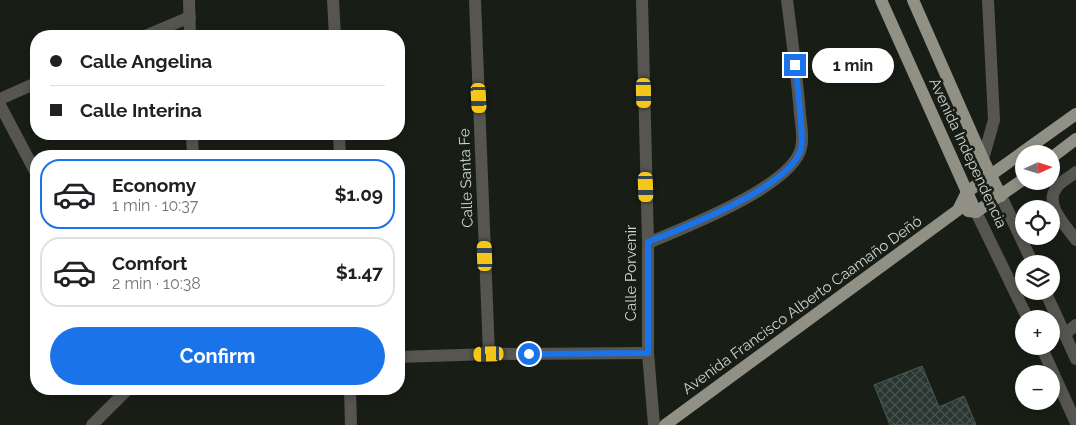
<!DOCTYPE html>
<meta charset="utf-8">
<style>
:root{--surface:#fff;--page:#f6f6f6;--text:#202124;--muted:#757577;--line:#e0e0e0;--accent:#1a73e8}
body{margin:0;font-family:Raleway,sans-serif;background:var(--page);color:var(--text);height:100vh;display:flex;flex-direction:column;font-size:19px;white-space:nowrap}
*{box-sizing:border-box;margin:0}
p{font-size:16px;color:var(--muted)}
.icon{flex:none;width:28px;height:28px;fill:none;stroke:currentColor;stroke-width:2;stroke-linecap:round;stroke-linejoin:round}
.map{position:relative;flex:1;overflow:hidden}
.panel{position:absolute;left:30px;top:150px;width:375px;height:245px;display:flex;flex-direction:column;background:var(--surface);border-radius:20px;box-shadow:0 2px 8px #0003}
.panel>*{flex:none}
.hud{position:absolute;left:30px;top:30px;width:375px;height:110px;border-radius:20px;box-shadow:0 2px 8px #0003;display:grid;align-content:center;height:110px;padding:0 20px;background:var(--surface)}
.needle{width:32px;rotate:86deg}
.fabs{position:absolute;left:1015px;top:145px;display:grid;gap:10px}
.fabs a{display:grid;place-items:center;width:45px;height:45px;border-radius:50%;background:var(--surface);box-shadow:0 2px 8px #0003;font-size:25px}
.end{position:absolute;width:22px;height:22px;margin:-11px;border:6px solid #1a73e8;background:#fff;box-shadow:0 0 0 2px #fff}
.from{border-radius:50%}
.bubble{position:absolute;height:35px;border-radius:18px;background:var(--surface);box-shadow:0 2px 8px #0003;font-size:16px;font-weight:700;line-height:35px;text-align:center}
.car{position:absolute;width:15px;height:30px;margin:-15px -8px;border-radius:6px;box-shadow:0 0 4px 1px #0007;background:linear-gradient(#f5c518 24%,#345 0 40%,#f5c518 0 76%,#345 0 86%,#f5c518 0)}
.hud b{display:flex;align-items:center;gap:18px;height:48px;font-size:19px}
.hud b+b{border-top:1px solid var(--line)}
.hud i{width:12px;height:12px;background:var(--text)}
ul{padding:9px 0 0;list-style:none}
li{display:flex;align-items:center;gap:15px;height:70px;margin:0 10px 8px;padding:0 10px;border:2px solid var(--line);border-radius:20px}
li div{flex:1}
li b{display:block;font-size:19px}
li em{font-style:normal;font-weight:700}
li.on{border-color:var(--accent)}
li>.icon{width:45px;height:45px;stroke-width:1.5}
.button{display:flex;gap:10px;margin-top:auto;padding:10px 20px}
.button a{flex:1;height:58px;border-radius:30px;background:var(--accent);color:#fff;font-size:20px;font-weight:700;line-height:58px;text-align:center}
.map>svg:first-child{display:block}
.building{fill:url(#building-cross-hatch);stroke:#4c5954}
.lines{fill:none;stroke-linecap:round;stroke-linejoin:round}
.minor{stroke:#565550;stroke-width:12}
.major{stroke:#909085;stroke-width:12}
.route{stroke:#1a73e8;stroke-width:6}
.labels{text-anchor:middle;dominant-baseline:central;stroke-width:5;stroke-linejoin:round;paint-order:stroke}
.street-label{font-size:15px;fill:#d0d5cf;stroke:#181e16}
</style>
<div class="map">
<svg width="1076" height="425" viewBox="0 0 1076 425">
<defs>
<pattern id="building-cross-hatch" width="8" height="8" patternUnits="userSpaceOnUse" patternTransform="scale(1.25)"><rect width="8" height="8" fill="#2a3632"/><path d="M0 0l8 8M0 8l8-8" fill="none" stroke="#48524f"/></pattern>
</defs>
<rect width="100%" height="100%" fill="#181e16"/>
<!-- building -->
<path class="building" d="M922,366L939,407L964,396L976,425H890L874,385Z"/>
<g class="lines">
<!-- minor -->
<g class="minor">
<path d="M189,0L190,36"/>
<path d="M333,0L335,36"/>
<path d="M475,0L489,354"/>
<path d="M642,0L648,243V353L654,425"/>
<path d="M145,36L190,17"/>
<path d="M0,99L36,83"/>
<path d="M0,105L36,173"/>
<path d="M192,134L193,156"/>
<path d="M339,134L340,156"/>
<path d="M983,159L994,120L988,0"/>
<path d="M1076,172C1070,177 1061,181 1057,187C1043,204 1066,226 1076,240"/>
<path d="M1001,196L1033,264"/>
<path d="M976,212L1028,319"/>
<path d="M648,243C683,228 792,187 801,148C804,138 801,125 800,114C797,76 792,38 787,0"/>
<path d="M1045,291L1076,359"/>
<path d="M1065,334L1076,325"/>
<path d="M1041,346L1076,423"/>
<path d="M399,357L489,354L648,353"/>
<path d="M350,389L351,425"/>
<path d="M92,425L128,389"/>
</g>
<!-- major -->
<g class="major">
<path d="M881,0L976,212"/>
<path d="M913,0L983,159L1001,196"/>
<path d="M1051,158L1076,139"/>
<path d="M968,211L976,212L1024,179"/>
<path d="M665,425L958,210L967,192L1076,114"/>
</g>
</g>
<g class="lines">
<!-- route -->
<path class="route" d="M529,354L648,353V242C683,228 791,187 801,149C803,141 801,130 801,122C799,103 798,84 795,65"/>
</g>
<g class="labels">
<!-- street labels -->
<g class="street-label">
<text transform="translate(968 153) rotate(65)">Avenida Independencia</text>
<text transform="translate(466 178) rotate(-92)">Calle Santa Fe</text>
<text transform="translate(631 273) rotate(-90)">Calle Porvenir</text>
<text transform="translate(802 305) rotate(-36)">Avenida Francisco Alberto Caamaño Deñó</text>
</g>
</g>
</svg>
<div class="fabs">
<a><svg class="needle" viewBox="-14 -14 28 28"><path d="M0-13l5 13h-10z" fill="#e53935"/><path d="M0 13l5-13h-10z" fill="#757577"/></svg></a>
<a><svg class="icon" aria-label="locate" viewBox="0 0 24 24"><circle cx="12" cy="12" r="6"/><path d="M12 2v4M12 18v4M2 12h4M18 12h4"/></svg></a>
<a><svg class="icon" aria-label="layers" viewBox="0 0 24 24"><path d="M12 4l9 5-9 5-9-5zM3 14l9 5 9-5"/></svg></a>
<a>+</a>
<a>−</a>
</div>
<i class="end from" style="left:529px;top:354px"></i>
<i class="end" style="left:795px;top:65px"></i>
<div class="bubble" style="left:812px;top:48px;width:82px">1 min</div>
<i class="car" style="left:644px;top:93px;rotate:179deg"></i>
<i class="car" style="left:479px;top:98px;rotate:177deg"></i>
<i class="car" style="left:646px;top:187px;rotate:178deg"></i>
<i class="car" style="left:485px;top:256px;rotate:358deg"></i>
<i class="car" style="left:489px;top:354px;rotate:268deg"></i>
<div class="hud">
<b><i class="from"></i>Calle Angelina</b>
<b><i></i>Calle Interina</b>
</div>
<section class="panel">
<ul>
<li class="on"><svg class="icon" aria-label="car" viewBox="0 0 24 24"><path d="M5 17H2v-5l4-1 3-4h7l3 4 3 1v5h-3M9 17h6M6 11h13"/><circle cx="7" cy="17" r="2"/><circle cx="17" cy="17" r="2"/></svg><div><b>Economy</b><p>1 min · 10:37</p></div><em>$1.09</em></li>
<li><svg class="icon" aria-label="car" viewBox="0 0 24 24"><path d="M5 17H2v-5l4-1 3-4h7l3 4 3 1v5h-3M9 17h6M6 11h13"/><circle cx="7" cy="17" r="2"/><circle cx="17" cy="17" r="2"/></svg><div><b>Comfort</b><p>2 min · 10:38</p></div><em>$1.47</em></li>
</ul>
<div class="button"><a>Confirm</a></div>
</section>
</div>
